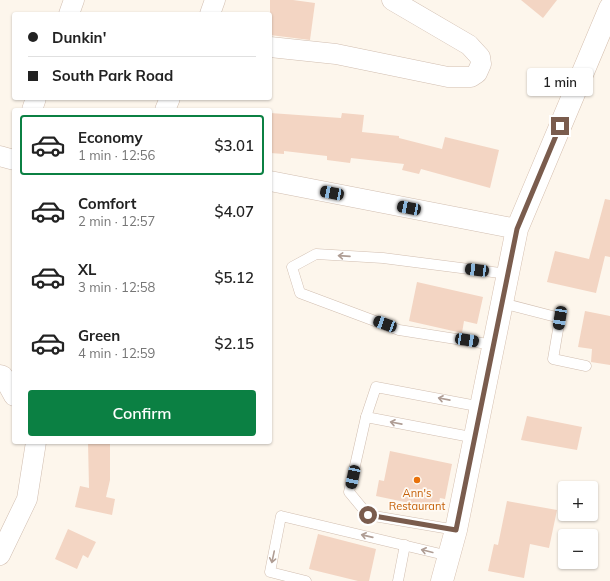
<!DOCTYPE html>
<meta charset="utf-8">
<style>
:root{--surface:#fff;--page:#f2f2f2;--text:#222;--muted:#767676;--line:#e0e0e0;--accent:#0b8043}
body{margin:0;font-family:Mulish,sans-serif;background:var(--page);color:var(--text);height:100vh;display:flex;flex-direction:column;font-size:15px;white-space:nowrap}
*{box-sizing:border-box;margin:0}
p{font-size:13px;color:var(--muted)}
.icon{flex:none;width:22px;height:22px;fill:none;stroke:currentColor;stroke-width:2;stroke-linecap:round;stroke-linejoin:round}
.map{position:relative;flex:1;overflow:hidden}
.drawer{position:absolute;left:12px;top:108px;width:260px;height:336px;display:flex;flex-direction:column;background:var(--surface);border-radius:4px;box-shadow:0 1px 3px #0004}
.drawer>*{flex:none}
.banner{position:absolute;left:12px;top:12px;width:260px;height:88px;border-radius:4px;box-shadow:0 1px 3px #0004;display:grid;align-content:center;height:88px;padding:0 16px;background:var(--surface)}
.tools{position:absolute;left:558px;top:481px;display:grid;gap:8px}
.tools a{display:grid;place-items:center;width:40px;height:40px;border-radius:4px;background:var(--surface);box-shadow:0 1px 3px #0004;font-size:20px}
.end{position:absolute;width:18px;height:18px;margin:-9px;border:5px solid #7a5c4d;background:#fff;box-shadow:0 0 0 2px #fff}
.from{border-radius:50%}
.bubble{position:absolute;height:28px;border-radius:4px;background:var(--surface);box-shadow:0 1px 3px #0004;font-size:13px;font-weight:600;line-height:28px;text-align:center}
.car{position:absolute;width:12px;height:24px;margin:-12px -6px;border-radius:5px;box-shadow:0 0 3px 1px #0007;background:linear-gradient(#222 24%,#8ab4d8 0 40%,#222 0 76%,#8ab4d8 0 86%,#222 0)}
.banner b{display:flex;align-items:center;gap:14px;height:38px;font-size:15px}
.banner b+b{border-top:1px solid var(--line)}
.banner i{width:10px;height:10px;background:var(--text)}
ul{padding:7px 0 0;list-style:none}
li{display:flex;align-items:center;gap:12px;height:60px;margin:0 8px 6px;padding:0 8px;border:2px solid transparent;border-radius:4px}
li div{flex:1}
li b{display:block;font-size:15px}
li em{font-style:normal;font-weight:600}
li.selected{border-color:var(--accent)}
li>.icon{width:36px;height:36px;stroke-width:1.5}
.cta{display:flex;gap:8px;margin-top:auto;padding:8px 16px}
.cta a{flex:1;height:46px;border-radius:4px;background:var(--accent);color:#fff;font-size:16px;font-weight:600;line-height:46px;text-align:center}
.map>svg:first-child{display:block}
.building{fill:#f3d5c3}
.lines{fill:none;stroke-linecap:round;stroke-linejoin:round}
.service-casing{stroke:#d1beb0;stroke-width:11}
.minor-casing{stroke:#d1beb0;stroke-width:21}
.secondary-casing{stroke:#d6c0b0;stroke-width:23}
.service{stroke:#fff;stroke-width:10}
.minor{stroke:#fff;stroke-width:20}
.secondary{stroke:#fff;stroke-width:22}
.oneway{stroke:#af9d94}
.route{stroke:#7a5c4d;stroke-width:5}
.food-dot{fill:#e8710a;stroke:#fffaf3;stroke-width:1.5}
.labels{text-anchor:middle;dominant-baseline:central;stroke-width:3.5;stroke-linejoin:round;paint-order:stroke}
.food-label{font-size:11px;fill:#c56008;stroke:#fffaf3}
</style>
<div class="map">
<svg width="610" height="581" viewBox="0 0 610 581">
<rect width="100%" height="100%" fill="#fdf6ec"/>
<!-- building -->
<g class="building">
<path d="M270,0H293L315,3L310,40L270,35Z"/>
<path d="M521,0H557L543,18Z"/>
<path d="M270,113L341,118L342,113L364,115L362,132L399,136V138L442,149L445,137L499,150L490,188L421,169L419,174L402,170L404,164L351,158L350,163L327,160V156L284,151V154L270,153Z"/>
<path d="M605,199L610,200V257L605,256L596,293L547,282L555,251L589,259Z"/>
<path d="M417,282L483,297L477,324L464,321L462,333L409,321Z"/>
<path d="M585,311L610,316V365L591,362L592,349L578,347Z"/>
<path d="M527,416L582,427L577,450L521,440Z"/>
<path d="M88,442H110V480L106,497L115,499L112,515L75,507L80,486L89,488Z"/>
<path d="M390,451L452,464L445,499L440,498L438,509L376,496L379,480L384,481Z"/>
<path d="M507,501L557,510L549,548L530,544L524,578L488,571L494,544L498,545Z"/>
<path d="M68,529L96,542L88,558L83,555L77,569L55,559Z"/>
<path d="M318,534L376,549L369,581H358L309,569Z"/>
</g>
<g class="lines">
<!-- service casing -->
<g class="service-casing">
<g id="service">
<path d="M502,303L560,318L553,359L586,366"/>
<path d="M494,345L399,330L300,293L292,267L316,254L383,258L508,274"/>
<path d="M366,417L476,438"/>
<path d="M456,530L368,515L349,492L366,417L376,387L482,407"/>
<path d="M306,581L270,572L281,516L449,556"/>
<path d="M398,581L405,545"/>
</g>
</g>
<!-- minor casing -->
<g class="minor-casing">
<g id="minor">
<path d="M69,14L74,0"/>
<path d="M210,14L215,0"/>
<path d="M270,47L336,54L448,77H471L477,73L481,64L480,57L469,45L392,0"/>
<path d="M32,110L36,98"/>
<path d="M165,110L170,98"/>
<path d="M0,156L14,160"/>
<path d="M270,181L517,229"/>
<path d="M0,375L3,376L14,396"/>
<path d="M0,555L27,499L36,442"/>
</g>
</g>
<!-- secondary casing -->
<g class="secondary-casing">
<path id="secondary" d="M442,581L456,530L517,229L610,8"/>
</g>
<!-- service -->
<use href="#service" class="service"/>
<!-- minor -->
<use href="#minor" class="minor"/>
<!-- secondary -->
<use href="#secondary" class="secondary"/>
</g>
<!-- one-way arrows -->
<defs><path id="oneway-shaft" d="M-6 0H5M1.5-3L5.5 0L1.5 3" fill="none" stroke-width="1.6" stroke-linecap="round" stroke-linejoin="round"/></defs>
<g class="oneway">
<use href="#oneway-shaft" transform="translate(344 256) rotate(-176)"/>
<use href="#oneway-shaft" transform="translate(444 399) rotate(-169)"/>
<use href="#oneway-shaft" transform="translate(396 423) rotate(-169)"/>
<use href="#oneway-shaft" transform="translate(367 536) rotate(-167)"/>
<use href="#oneway-shaft" transform="translate(427 551) rotate(-166)"/>
<use href="#oneway-shaft" transform="translate(273 557) rotate(102)"/>
</g>
<g class="lines">
<!-- route -->
<path class="route" d="M368,515L456,530L517,229L560,126"/>
</g>
<!-- markers -->
<circle class="food-dot" cx="417" cy="480" r="4"/>
<g class="labels">
<!-- food labels -->
<g class="food-label">
<text x="417" y="493">Ann's<tspan x="417" dy="13">Restaurant</tspan></text>
</g>
</g>
</svg>
<div class="tools">
<a>+</a>
<a>−</a>
</div>
<i class="end from" style="left:368px;top:515px"></i>
<i class="end" style="left:560px;top:126px"></i>
<div class="bubble" style="left:527px;top:68px;width:66px">1 min</div>
<i class="car" style="left:332px;top:193px;rotate:281deg"></i>
<i class="car" style="left:409px;top:208px;rotate:281deg"></i>
<i class="car" style="left:477px;top:270px;rotate:277deg"></i>
<i class="car" style="left:560px;top:318px;rotate:189deg"></i>
<i class="car" style="left:385px;top:324px;rotate:290deg"></i>
<i class="car" style="left:467px;top:340px;rotate:99deg"></i>
<i class="car" style="left:353px;top:477px;rotate:192deg"></i>
<div class="banner">
<b><i class="from"></i>Dunkin'</b>
<b><i></i>South Park Road</b>
</div>
<section class="drawer">
<ul>
<li class="selected"><svg class="icon" aria-label="car" viewBox="0 0 24 24"><path d="M5 17H2v-5l4-1 3-4h7l3 4 3 1v5h-3M9 17h6M6 11h13"/><circle cx="7" cy="17" r="2"/><circle cx="17" cy="17" r="2"/></svg><div><b>Economy</b><p>1 min · 12:56</p></div><em>$3.01</em></li>
<li><svg class="icon" aria-label="car" viewBox="0 0 24 24"><path d="M5 17H2v-5l4-1 3-4h7l3 4 3 1v5h-3M9 17h6M6 11h13"/><circle cx="7" cy="17" r="2"/><circle cx="17" cy="17" r="2"/></svg><div><b>Comfort</b><p>2 min · 12:57</p></div><em>$4.07</em></li>
<li><svg class="icon" aria-label="car" viewBox="0 0 24 24"><path d="M5 17H2v-5l4-1 3-4h7l3 4 3 1v5h-3M9 17h6M6 11h13"/><circle cx="7" cy="17" r="2"/><circle cx="17" cy="17" r="2"/></svg><div><b>XL</b><p>3 min · 12:58</p></div><em>$5.12</em></li>
<li><svg class="icon" aria-label="car" viewBox="0 0 24 24"><path d="M5 17H2v-5l4-1 3-4h7l3 4 3 1v5h-3M9 17h6M6 11h13"/><circle cx="7" cy="17" r="2"/><circle cx="17" cy="17" r="2"/></svg><div><b>Green</b><p>4 min · 12:59</p></div><em>$2.15</em></li>
</ul>
<div class="cta"><a>Confirm</a></div>
</section>
</div>
